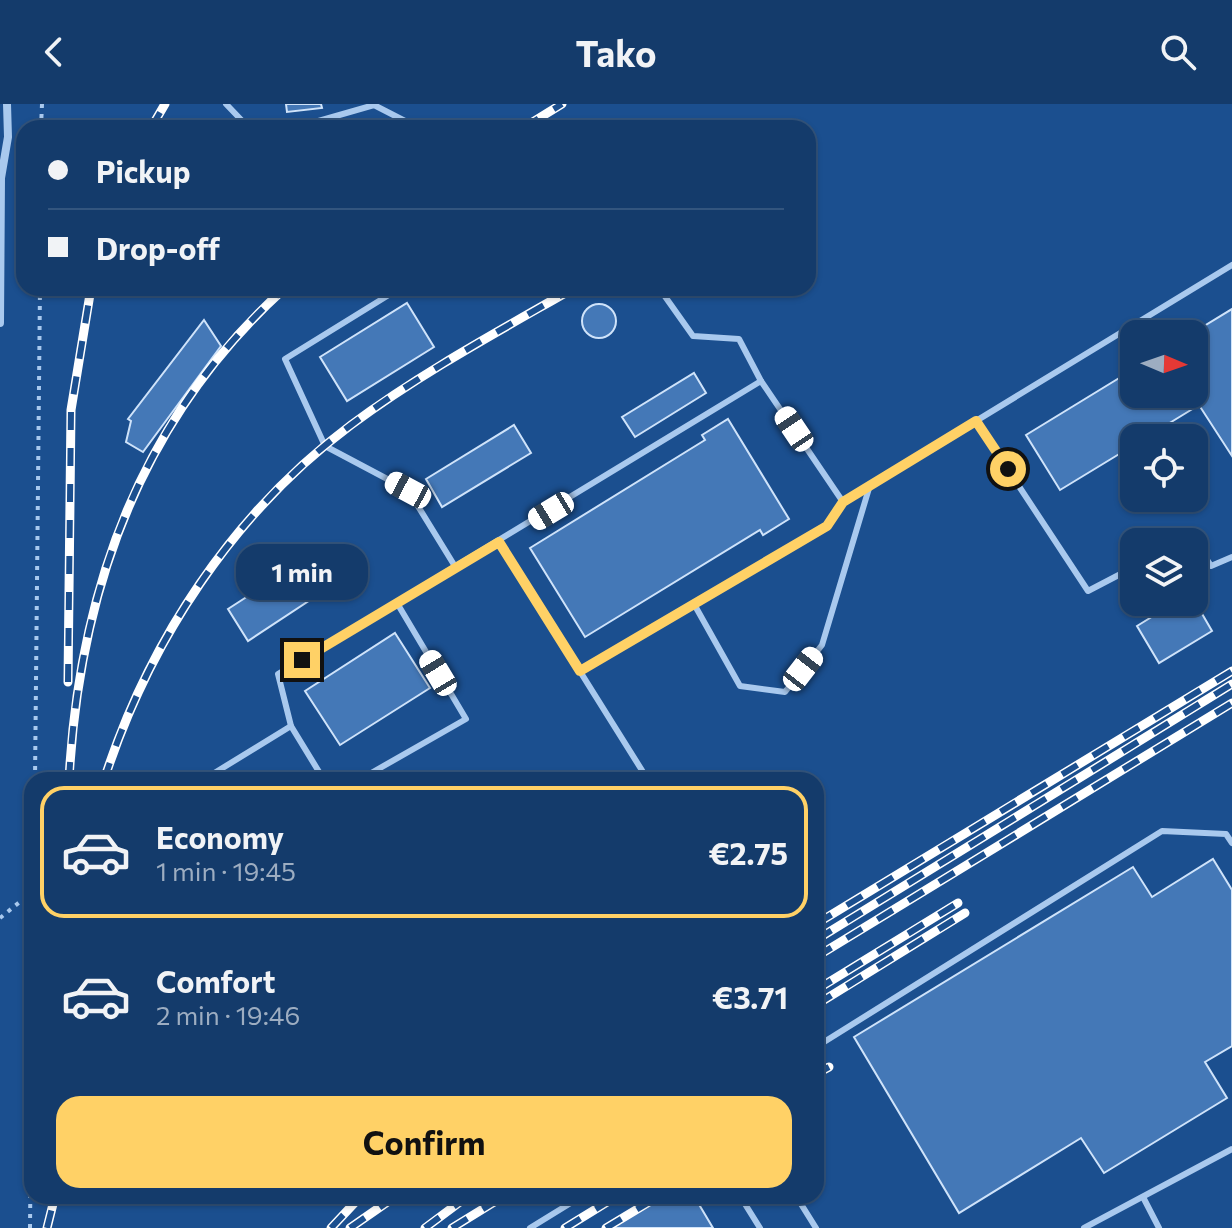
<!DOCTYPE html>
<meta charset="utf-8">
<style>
:root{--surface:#143b6b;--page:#214673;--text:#f1f3f6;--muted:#9dadc1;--line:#33557e;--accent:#ffd166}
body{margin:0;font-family:Commissioner,sans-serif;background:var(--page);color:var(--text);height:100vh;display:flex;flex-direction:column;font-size:30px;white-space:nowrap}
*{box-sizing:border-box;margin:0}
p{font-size:26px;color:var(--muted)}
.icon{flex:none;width:44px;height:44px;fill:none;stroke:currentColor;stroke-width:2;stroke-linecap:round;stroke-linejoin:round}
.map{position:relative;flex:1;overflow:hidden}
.sheet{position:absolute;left:24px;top:668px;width:800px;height:432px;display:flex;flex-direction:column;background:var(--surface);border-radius:24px;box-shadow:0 2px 6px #0004,0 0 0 2px var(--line)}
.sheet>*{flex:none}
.hud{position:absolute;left:16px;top:16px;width:800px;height:176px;border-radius:24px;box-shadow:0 2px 6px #0004,0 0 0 2px var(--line);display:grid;align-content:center;height:176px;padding:0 32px;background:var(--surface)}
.needle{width:52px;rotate:92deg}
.tools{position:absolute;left:1120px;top:216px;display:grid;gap:16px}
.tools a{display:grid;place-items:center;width:88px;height:88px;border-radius:16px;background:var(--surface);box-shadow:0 2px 6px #0004,0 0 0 2px var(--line);font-size:40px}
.end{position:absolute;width:36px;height:36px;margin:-18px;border:10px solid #ffd166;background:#111;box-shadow:0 0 0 4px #111}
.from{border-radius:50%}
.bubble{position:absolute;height:56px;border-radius:24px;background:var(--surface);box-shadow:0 2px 6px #0004,0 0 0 2px var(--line);font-size:26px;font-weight:700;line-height:56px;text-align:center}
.car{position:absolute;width:24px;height:48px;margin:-24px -12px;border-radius:10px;box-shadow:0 0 6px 2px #0007;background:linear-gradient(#fff 24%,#345 0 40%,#fff 0 76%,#345 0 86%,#fff 0)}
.hud b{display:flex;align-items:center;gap:28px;height:76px;font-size:30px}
.hud b+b{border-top:2px solid var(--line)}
.hud i{width:20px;height:20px;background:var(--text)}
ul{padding:14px 0 0;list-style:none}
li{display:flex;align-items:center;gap:24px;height:132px;margin:0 16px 12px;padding:0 16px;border:4px solid transparent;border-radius:24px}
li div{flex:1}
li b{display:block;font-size:30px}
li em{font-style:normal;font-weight:700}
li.active{border-color:var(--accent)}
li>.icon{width:72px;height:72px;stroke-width:1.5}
.button{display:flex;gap:16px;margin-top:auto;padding:16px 32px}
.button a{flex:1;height:92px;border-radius:24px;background:var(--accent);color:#111;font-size:32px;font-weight:700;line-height:92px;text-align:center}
header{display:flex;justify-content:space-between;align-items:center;height:104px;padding:0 32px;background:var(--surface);font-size:36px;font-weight:700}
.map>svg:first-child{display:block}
.building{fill:#4478b7;stroke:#cfe3fa;stroke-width:2}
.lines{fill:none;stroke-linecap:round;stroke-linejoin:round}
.path{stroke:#a9c9ee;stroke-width:4;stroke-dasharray:4 6;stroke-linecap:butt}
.lane{stroke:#a9c9ee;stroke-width:6}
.street{stroke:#a9c9ee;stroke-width:8}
.rail-casing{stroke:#fff;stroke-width:9}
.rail{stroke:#1b4f8f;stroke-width:6;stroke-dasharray:18;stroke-linecap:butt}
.route{stroke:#ffd166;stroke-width:10}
</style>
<header><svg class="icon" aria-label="back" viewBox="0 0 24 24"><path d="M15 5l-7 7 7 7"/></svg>Tako<svg class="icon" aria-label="search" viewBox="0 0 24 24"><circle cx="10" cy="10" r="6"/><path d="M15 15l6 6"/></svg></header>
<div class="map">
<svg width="1232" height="1124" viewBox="0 0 1232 1124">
<rect width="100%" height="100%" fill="#1b4f8f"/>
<!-- building -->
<g class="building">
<path d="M286,0H321L322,4L287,8Z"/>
<path d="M407,199L434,243L347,297L320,253Z"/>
<circle cx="599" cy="217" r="17"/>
<path d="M1232,205V352L1199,301L1145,334H1134V341L1060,386L1026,331L1134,265V290H1194L1191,230Z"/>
<path d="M204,216L221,242L143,348L126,338L131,317L128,315Z"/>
<path d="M694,269L706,289L635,333L622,313Z"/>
<path d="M728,315L789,415L763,431L760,426L585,533L530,444L705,336L702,331Z"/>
<path d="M514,321L531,349L442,403L426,375Z"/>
<path d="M316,448L336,479L248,537L228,505Z"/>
<path d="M1194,496L1212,527L1159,559L1137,522L1176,498Z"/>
<path d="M395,529L430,584L340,641L305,587Z"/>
<path d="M1213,755L1232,786V942L1205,958L1227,994L1104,1069L1081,1034L959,1109L854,933L1133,763L1152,793Z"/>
<path d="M664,1092H694L713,1124H610Z"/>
</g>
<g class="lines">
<!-- path -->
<g class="path">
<path d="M41,24L42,0"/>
<path d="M35,676L40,184"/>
<path d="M0,814L32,788"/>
<path d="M30,1124L32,919"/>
</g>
<!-- lane -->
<g class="lane">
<path d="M226,0L249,24"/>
<path d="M294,24L374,1L407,18"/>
<path d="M400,184L285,255L325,342L408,386L456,464"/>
<path d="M659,184L693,232L739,235L761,277"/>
<path d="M976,317L1088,487L1134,463"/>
<path d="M499,438L648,676"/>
<path d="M1182,438L1192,433L1211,462L1232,453"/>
<path d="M694,500L740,582L785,588L822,541L870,381"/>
<path d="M580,567L827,422L843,398"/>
<path d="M203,676L291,622"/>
<path d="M324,676L291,622L278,570L761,277L843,398L1232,161"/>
<path d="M359,676L466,615L397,499"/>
<path d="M816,943L1162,727L1226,730L1232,739"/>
<path d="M740,1092L760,1124"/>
<path d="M796,1092L816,1124"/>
<path d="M1143,1093L1159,1124"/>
<path d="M530,1124L582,1092"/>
<path d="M1084,1124L1232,1045"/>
</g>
<!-- street -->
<path class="street" d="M0,219L1,74L8,33L7,0"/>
<!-- rail casing -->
<g class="rail-casing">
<g id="rail">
<path d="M151,24L165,0"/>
<path d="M523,24L562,0"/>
<path d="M68,578L71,306L91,184"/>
<path d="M69,676C79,486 141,314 285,184"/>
<path d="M104,676C149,537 233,409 351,321C421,269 499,227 574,184"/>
<path d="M816,820L1232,567"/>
<path d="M816,836L1232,580"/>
<path d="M816,853L1232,599"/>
<path d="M816,886L958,799"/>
<path d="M816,901L965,809"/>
<path d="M816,970L829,963"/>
<path d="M47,1124L55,1092"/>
<path d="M331,1124L361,1092"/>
<path d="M350,1124L396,1092"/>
<path d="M425,1124L468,1092"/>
<path d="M452,1124L504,1092"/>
<path d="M565,1124L617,1092"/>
<path d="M606,1124L659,1092"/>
</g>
</g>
<!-- rail -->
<use href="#rail" class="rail"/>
</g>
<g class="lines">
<!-- route -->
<path class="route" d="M302,556L499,438L580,567L827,422L843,398L976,317L1008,365"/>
</g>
</svg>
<div class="tools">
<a><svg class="needle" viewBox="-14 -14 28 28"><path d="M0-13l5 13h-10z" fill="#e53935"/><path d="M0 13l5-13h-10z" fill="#9dadc1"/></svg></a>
<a><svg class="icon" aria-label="locate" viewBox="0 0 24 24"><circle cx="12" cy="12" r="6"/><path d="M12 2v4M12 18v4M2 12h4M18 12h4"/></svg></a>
<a><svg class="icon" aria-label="layers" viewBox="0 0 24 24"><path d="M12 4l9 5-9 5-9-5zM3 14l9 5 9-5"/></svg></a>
</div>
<i class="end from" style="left:1008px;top:365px"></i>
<i class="end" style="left:302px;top:556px"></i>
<div class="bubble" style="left:236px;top:440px;width:132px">1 min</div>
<i class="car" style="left:794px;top:325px;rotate:326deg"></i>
<i class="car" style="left:408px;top:386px;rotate:298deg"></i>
<i class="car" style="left:551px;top:407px;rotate:239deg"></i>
<i class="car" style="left:803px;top:565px;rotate:38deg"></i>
<i class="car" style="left:438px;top:569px;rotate:329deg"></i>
<div class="hud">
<b><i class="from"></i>Pickup</b>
<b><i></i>Drop-off</b>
</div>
<section class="sheet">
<ul>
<li class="active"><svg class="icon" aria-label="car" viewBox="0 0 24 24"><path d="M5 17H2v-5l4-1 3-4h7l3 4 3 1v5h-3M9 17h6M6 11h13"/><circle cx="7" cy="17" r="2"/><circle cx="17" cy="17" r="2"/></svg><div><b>Economy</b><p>1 min · 19:45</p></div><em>€2.75</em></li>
<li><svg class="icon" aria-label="car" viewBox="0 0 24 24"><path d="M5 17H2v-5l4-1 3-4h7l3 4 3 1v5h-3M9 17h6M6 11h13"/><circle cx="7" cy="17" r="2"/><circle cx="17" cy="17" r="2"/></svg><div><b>Comfort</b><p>2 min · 19:46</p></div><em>€3.71</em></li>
</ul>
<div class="button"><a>Confirm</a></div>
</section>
</div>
